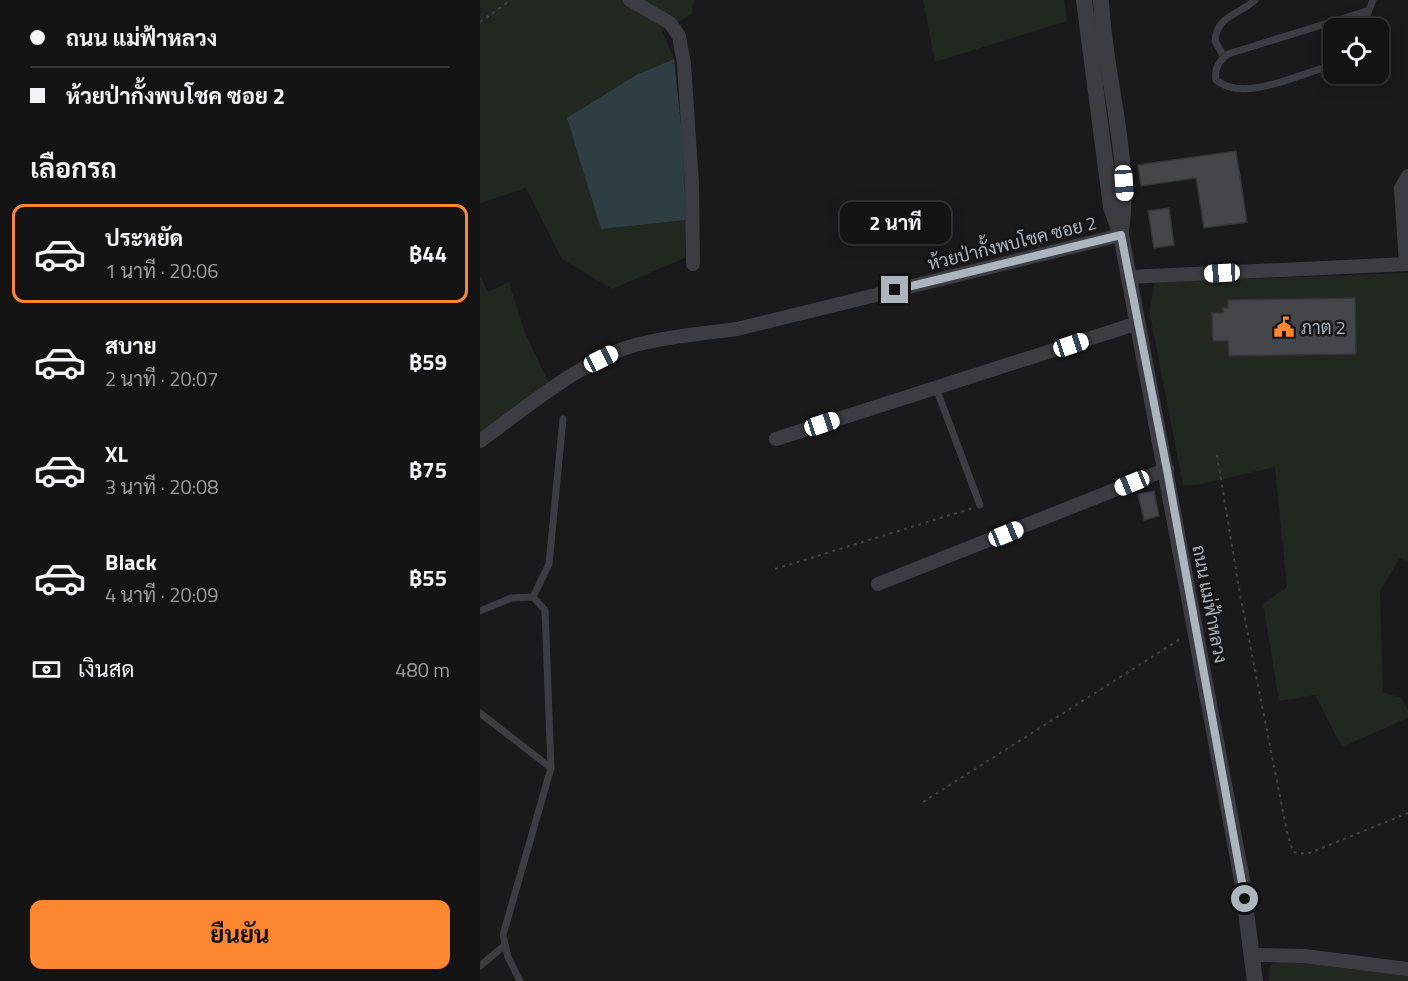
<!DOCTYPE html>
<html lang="th">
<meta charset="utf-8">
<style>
:root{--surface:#141415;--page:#1d1d1e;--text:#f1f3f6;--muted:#9d9ea0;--line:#333334;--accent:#fd8631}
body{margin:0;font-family:"Titillium Web",Sarabun,sans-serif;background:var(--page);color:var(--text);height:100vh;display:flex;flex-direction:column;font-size:22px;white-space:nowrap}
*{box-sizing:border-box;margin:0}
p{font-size:20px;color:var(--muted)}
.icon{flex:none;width:33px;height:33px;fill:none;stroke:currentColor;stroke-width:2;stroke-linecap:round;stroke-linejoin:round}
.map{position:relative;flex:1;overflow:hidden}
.sheet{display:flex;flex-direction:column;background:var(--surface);width:480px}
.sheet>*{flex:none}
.hud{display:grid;align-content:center;height:132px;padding:0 30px;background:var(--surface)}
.fabs{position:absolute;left:843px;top:18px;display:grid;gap:12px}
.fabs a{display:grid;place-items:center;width:66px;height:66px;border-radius:12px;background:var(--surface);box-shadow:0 3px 15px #0003,0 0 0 2px var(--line);font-size:30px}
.end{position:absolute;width:27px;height:27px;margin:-14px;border:8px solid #acb5bd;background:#111;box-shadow:0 0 0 3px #111}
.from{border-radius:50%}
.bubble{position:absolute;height:42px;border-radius:12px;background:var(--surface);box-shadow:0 3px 15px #0003,0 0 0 2px var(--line);font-size:20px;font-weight:700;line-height:42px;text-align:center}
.car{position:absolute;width:18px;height:36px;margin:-18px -9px;border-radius:8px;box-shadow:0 0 4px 2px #0007;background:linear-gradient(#fff 24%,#345 0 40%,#fff 0 76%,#345 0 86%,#fff 0)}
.hud b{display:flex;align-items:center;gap:21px;height:57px;font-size:22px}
.hud b+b{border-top:2px solid var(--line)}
.hud i{width:15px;height:15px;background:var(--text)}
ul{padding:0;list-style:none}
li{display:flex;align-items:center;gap:18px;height:99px;margin:0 12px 9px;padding:0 18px;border:3px solid transparent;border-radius:12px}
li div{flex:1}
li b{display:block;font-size:22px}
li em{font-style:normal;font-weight:700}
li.selected{border-color:var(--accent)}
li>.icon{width:54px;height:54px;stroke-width:1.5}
h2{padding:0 30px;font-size:27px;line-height:72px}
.pay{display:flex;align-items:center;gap:15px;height:66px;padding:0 30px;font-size:22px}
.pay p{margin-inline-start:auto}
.action{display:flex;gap:12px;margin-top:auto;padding:12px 30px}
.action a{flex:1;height:69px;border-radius:12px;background:var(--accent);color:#111;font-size:24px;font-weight:700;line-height:69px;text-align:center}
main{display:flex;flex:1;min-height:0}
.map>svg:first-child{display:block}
.green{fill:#20281f}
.water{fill:#2f3e42}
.building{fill:#444649;stroke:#343539;stroke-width:1.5}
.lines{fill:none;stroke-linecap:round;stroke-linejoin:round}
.path{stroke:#404549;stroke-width:2;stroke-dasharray:3 4.5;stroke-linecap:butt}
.service{stroke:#3b3d42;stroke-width:7}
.minor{stroke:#3b3d42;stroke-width:14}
.tertiary{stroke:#3b3d42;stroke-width:16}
.route{stroke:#acb5bd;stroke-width:8}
.labels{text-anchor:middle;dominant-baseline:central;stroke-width:5;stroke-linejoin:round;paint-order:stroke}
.street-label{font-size:18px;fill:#acb5bd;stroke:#151517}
.poi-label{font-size:18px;fill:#acb5bd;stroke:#151517;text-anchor:start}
</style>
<main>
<section class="sheet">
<div class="hud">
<b><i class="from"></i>ถนน แม่ฟ้าหลวง</b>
<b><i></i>ห้วยป่ากั้งพบโชค ซอย 2</b>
</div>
<h2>เลือกรถ</h2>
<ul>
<li class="selected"><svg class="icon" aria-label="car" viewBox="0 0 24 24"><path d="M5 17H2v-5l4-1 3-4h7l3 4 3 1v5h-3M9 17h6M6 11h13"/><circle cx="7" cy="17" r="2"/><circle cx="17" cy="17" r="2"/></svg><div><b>ประหยัด</b><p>1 นาที · 20:06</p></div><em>฿44</em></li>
<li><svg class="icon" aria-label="car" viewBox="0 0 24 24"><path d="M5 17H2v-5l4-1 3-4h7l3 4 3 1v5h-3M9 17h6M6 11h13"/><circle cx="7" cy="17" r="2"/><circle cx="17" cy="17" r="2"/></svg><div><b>สบาย</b><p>2 นาที · 20:07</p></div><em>฿59</em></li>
<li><svg class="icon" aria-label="car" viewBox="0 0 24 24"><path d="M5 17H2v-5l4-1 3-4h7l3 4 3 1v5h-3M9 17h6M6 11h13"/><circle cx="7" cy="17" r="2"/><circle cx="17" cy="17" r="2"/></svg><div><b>XL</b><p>3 นาที · 20:08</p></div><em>฿75</em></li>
<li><svg class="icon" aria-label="car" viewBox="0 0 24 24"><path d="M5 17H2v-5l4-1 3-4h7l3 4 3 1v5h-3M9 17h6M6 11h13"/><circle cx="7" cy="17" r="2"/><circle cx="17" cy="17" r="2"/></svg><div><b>Black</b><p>4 นาที · 20:09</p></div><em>฿55</em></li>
</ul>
<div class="pay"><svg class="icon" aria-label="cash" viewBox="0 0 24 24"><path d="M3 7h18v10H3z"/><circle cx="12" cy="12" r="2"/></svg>เงินสด<p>480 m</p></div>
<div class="action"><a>ยืนยัน</a></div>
</section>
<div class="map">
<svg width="928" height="981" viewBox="0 0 928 981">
<rect width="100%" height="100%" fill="#1a1a1c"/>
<!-- green -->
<g class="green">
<path d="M0,0H214L212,14L182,31L194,59L158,74L121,228L206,220L205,258L132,289L82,259L46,188L0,203Z"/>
<path d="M443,0H584L587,21L455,62Z"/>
<path d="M928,273V561L919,559L900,591L903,693L920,697L928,710V718L862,747L835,695L799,701L783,604L807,587L795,467L717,485H703L669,310L675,282Z"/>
<path d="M0,276L8,292L29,282L44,330L70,386L0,433Z"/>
<path d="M825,956L928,969V981H789L790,965Z"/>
</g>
<!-- water -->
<path class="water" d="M194,59L203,144L206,220L121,229L87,118L158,74Z"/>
<!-- building -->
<g class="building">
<path d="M756,151L767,222L724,228L716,178L661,186L658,165Z"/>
<path d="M689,208L694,245L674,248L668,211Z"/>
<path d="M875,298L876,354L749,356L748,341H733L732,313H743V308H748V300Z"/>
<path d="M674,491L679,516L664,520L658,494Z"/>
</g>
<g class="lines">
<!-- path -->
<g class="path">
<path d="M0,22L31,0"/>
<path d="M737,455L759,589L807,832L813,852L827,854L928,813"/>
<path d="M295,569L493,508"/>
<path d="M443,802L702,638"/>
</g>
<!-- service -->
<g class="service">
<path d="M882,28L893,0"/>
<path d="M744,57L735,41C737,15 759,15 775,0"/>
<path d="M854,65C822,72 765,104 736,80C734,68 739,61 748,54L887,11"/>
<path d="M456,388L500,505"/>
<path d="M53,597L69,564L83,419"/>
<path d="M0,611L31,598L53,597L65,610L71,768L23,935L28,957L40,981"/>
<path d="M0,713L71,768"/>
<path d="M0,966L25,945"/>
</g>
<!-- minor -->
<g class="minor">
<path d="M150,0L190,23L199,36L204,64L212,184L213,264"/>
<path d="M926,264L921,188L928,176"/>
<path d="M649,277L928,264"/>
<path d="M296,439L658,323"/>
<path d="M0,441C43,410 85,374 135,352C168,338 220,334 257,329L641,235"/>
<path d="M398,584L687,469"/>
<path d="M773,955L825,956L928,969"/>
</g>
<!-- tertiary -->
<g class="tertiary">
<path d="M604,0L631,207L641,235L762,880L775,981"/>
<path d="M621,0C624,77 652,154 641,231"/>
</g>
</g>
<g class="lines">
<!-- route -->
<path class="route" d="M415,290L641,235L687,470L765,899"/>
</g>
<!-- icons -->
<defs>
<g id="civic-bare" transform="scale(1.62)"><path d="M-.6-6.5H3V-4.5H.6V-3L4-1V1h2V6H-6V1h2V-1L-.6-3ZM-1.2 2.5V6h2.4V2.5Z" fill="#fd8631" stroke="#151517" stroke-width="2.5" paint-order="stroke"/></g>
</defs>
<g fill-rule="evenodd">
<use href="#civic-bare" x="804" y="327"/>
</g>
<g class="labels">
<!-- street labels -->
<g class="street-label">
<text transform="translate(532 243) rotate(-14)">ห้วยป่ากั้งพบโชค ซอย 2</text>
<text transform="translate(730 604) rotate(79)">ถนน แม่ฟ้าหลวง</text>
</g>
<!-- poi labels -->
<g class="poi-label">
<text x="821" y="327">ภาต 2</text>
</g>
</g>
</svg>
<div class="fabs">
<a><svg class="icon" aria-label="locate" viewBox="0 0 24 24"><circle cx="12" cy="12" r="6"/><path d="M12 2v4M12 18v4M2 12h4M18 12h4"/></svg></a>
</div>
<i class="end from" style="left:765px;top:899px"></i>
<i class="end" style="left:415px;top:290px"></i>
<div class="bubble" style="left:360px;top:202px;width:111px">2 นาที</div>
<i class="car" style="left:644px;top:183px;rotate:176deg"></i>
<i class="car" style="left:742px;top:273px;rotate:267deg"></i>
<i class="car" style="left:591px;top:345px;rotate:72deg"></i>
<i class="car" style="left:121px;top:359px;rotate:63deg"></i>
<i class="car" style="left:342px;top:424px;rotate:72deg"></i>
<i class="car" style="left:652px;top:483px;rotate:248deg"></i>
<i class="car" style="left:526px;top:534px;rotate:68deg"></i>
</div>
</main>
